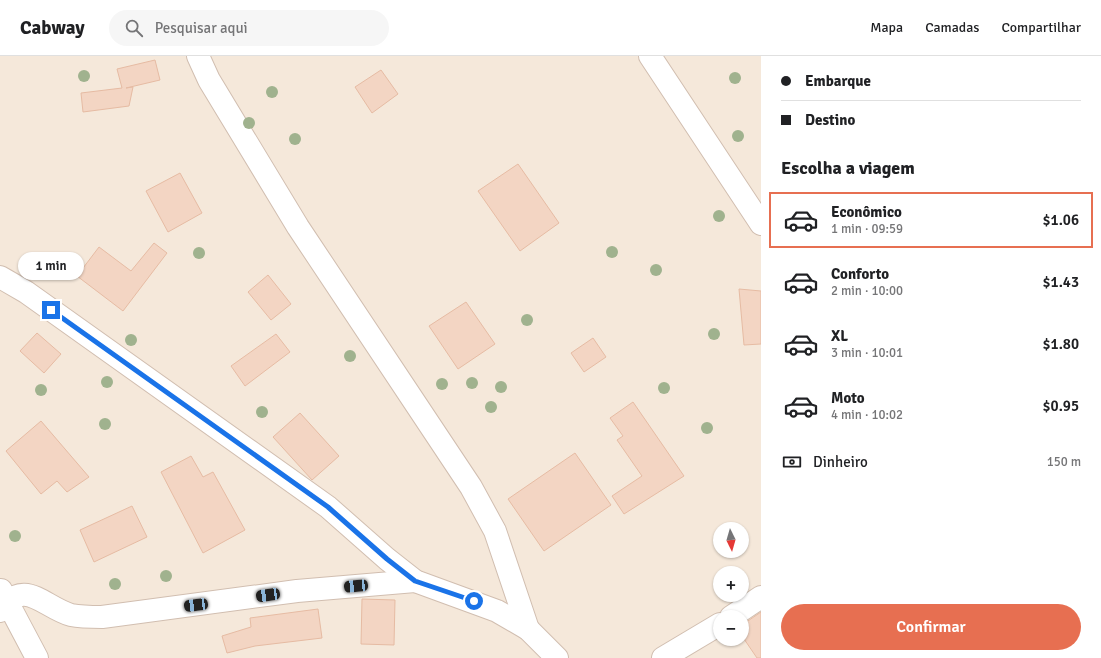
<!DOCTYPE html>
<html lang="pt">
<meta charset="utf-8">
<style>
:root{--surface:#fff;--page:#f6f6f6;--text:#202124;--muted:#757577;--line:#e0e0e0;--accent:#e76f51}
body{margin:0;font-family:Signika,sans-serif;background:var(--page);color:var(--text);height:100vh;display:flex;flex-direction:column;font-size:15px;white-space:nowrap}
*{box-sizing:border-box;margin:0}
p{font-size:13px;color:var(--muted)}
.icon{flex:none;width:22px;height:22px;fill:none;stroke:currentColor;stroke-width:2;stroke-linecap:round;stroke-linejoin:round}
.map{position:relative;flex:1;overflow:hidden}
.sheet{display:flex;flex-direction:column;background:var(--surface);width:340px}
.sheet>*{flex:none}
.banner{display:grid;align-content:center;height:88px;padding:0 20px;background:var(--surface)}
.needle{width:26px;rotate:175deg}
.buttons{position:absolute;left:713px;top:466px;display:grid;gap:8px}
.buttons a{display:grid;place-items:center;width:36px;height:36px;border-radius:50%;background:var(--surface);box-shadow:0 1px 3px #0004;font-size:20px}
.end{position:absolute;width:18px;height:18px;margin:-9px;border:5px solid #1a73e8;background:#fff;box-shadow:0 0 0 2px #fff}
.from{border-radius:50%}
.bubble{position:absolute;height:28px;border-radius:14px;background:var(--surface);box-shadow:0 1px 3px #0004;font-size:13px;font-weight:600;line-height:28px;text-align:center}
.car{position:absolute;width:12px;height:24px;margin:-12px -6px;border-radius:5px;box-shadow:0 0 3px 1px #0007;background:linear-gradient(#222 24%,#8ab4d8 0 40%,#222 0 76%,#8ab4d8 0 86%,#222 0)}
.banner b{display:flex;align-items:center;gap:14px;height:38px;font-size:15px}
.banner b+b{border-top:1px solid var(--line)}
.banner i{width:10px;height:10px;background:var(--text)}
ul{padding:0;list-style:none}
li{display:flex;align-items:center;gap:12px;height:56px;margin:0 8px 6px;padding:0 12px;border:2px solid transparent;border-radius:0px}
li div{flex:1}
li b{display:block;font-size:15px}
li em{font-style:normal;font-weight:600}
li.selected{border-color:var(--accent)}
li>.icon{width:36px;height:36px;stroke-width:1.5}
h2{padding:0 20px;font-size:18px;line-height:48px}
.pay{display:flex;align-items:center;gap:10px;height:44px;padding:0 20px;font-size:15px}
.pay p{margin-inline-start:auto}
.cta{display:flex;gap:8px;margin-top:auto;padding:8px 20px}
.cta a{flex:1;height:46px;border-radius:24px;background:var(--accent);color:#fff;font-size:16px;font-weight:600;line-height:46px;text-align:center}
header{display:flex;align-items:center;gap:24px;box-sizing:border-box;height:56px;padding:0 20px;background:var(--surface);border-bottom:1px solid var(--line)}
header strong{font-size:19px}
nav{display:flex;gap:22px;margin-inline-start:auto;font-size:14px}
.search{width:280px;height:36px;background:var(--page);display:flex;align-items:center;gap:10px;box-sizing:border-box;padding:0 14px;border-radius:22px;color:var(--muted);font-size:15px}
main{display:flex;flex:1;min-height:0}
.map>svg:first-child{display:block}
.residential{fill:#f5e8da;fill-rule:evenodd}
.building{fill:#f3d5c3;stroke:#e6bba3}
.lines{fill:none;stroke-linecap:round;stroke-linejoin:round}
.minor-casing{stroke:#d1beb0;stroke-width:24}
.minor{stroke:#fff;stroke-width:22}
.tree{fill:#a0b28e}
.route{stroke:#1a73e8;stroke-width:5}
</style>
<header>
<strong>Cabway</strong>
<div class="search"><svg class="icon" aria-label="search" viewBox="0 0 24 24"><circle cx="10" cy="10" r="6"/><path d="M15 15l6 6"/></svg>Pesquisar aqui</div>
<nav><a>Mapa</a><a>Camadas</a><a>Compartilhar</a></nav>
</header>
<main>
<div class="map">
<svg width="761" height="602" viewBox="0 0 761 602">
<rect width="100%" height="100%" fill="#fdf6ec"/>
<!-- residential -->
<path class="residential" d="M0,0H761V602H0ZM720,473H742V495H720ZM720,517H742V539H720ZM720,561H742V583H720Z"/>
<!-- building -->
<g class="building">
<path d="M155,4L160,24L126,32L133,31L129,50L83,56L81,37L122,32L117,13Z"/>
<path d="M381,14L398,38L372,57L355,31Z"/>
<path d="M518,108L559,167L520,195L478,135Z"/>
<path d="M180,117L202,157L168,176L146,135Z"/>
<path d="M154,187L167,197L123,255L77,220L99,191L131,215Z"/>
<path d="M268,219L291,248L271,264L248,236Z"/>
<path d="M739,233L761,235V288L744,289Z"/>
<path d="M466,246L495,288L458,313L429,270Z"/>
<path d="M37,277L61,298L44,317L20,295Z"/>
<path d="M276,278L290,296L245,330L231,310Z"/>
<path d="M593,282L606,301L584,316L571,297Z"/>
<path d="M633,346L684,420L624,458L612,440L642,420L617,384L623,380L610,362Z"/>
<path d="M300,357L339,400L312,424L273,381Z"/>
<path d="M41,365L89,421L67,436L57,425L41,438L6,395Z"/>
<path d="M575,397L611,449L544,495L508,443Z"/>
<path d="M191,400L203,421L213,416L245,474L203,497L161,416Z"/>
<path d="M132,450L147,481L94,506L80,474Z"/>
<path d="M362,543L395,544L394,589L361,588Z"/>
<path d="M318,553L322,582L255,590L227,597L222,580L251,571L250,562Z"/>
<path d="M761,556V602H757L742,580V569Z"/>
</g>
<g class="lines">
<!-- minor casing -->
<g class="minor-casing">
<g id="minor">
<path d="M198,0L209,24L298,171L471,431L495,475L528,573"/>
<path d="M650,0L761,168"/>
<path d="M0,221L26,236L328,451L387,503L415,525L497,555L528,573L557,602"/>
<path d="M1,534L37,602"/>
<path d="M0,555C24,520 43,551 71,559C81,561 92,561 102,561L297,535L415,525"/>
<path d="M731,561L761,541"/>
<path d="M663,602L720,568"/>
</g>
</g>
<!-- minor -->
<use href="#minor" class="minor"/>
</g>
<!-- trees -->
<g class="tree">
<circle cx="84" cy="20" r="6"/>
<circle cx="735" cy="22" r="6"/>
<circle cx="272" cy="36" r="6"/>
<circle cx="249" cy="67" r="6"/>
<circle cx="738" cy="80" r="6"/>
<circle cx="295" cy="83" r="6"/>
<circle cx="719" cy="160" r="6"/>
<circle cx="612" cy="196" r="6"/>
<circle cx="199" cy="197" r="6"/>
<circle cx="656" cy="214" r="6"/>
<circle cx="527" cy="264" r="6"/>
<circle cx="714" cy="278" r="6"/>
<circle cx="131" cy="284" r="6"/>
<circle cx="350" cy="300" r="6"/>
<circle cx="107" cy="326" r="6"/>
<circle cx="472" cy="327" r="6"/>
<circle cx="442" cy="328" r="6"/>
<circle cx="501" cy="331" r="6"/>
<circle cx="664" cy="332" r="6"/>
<circle cx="41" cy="334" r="6"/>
<circle cx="491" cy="351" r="6"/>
<circle cx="262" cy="356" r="6"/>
<circle cx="105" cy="368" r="6"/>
<circle cx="707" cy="372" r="6"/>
<circle cx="15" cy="480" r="6"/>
<circle cx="166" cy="520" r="6"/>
<circle cx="115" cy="528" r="6"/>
</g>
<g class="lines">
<!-- route -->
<path class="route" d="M51,254L328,451L387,503L415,525L474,545"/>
</g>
</svg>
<div class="buttons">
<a><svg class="needle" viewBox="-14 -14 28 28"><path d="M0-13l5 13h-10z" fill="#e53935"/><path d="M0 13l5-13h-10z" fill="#757577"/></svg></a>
<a>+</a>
<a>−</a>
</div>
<i class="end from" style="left:474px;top:545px"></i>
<i class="end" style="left:51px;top:254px"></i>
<div class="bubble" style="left:18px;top:196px;width:66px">1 min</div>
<i class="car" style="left:356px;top:530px;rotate:265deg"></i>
<i class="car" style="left:268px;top:539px;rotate:262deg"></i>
<i class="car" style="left:196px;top:549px;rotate:263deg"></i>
</div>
<section class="sheet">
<div class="banner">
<b><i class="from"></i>Embarque</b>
<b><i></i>Destino</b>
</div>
<h2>Escolha a viagem</h2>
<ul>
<li class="selected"><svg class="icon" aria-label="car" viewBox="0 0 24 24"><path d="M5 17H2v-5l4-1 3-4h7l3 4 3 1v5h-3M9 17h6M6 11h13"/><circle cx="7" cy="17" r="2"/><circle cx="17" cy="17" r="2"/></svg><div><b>Econômico</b><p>1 min · 09:59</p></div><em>$1.06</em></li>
<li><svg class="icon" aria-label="car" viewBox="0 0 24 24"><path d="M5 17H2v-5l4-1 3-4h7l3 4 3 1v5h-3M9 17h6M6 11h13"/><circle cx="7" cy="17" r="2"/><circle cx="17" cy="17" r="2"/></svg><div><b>Conforto</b><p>2 min · 10:00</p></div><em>$1.43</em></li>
<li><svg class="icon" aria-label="car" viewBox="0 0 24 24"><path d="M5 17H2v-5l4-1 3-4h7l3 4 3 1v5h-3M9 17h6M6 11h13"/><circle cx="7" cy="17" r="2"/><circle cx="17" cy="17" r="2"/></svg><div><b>XL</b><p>3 min · 10:01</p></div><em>$1.80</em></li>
<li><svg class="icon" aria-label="car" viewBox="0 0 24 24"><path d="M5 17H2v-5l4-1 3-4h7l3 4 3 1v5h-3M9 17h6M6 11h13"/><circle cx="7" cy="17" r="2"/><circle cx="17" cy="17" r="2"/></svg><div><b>Moto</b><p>4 min · 10:02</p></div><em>$0.95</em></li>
</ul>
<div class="pay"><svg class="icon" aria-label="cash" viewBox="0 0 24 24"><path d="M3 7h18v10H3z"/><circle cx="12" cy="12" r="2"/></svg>Dinheiro<p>150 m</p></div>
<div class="cta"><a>Confirmar</a></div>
</section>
</main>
